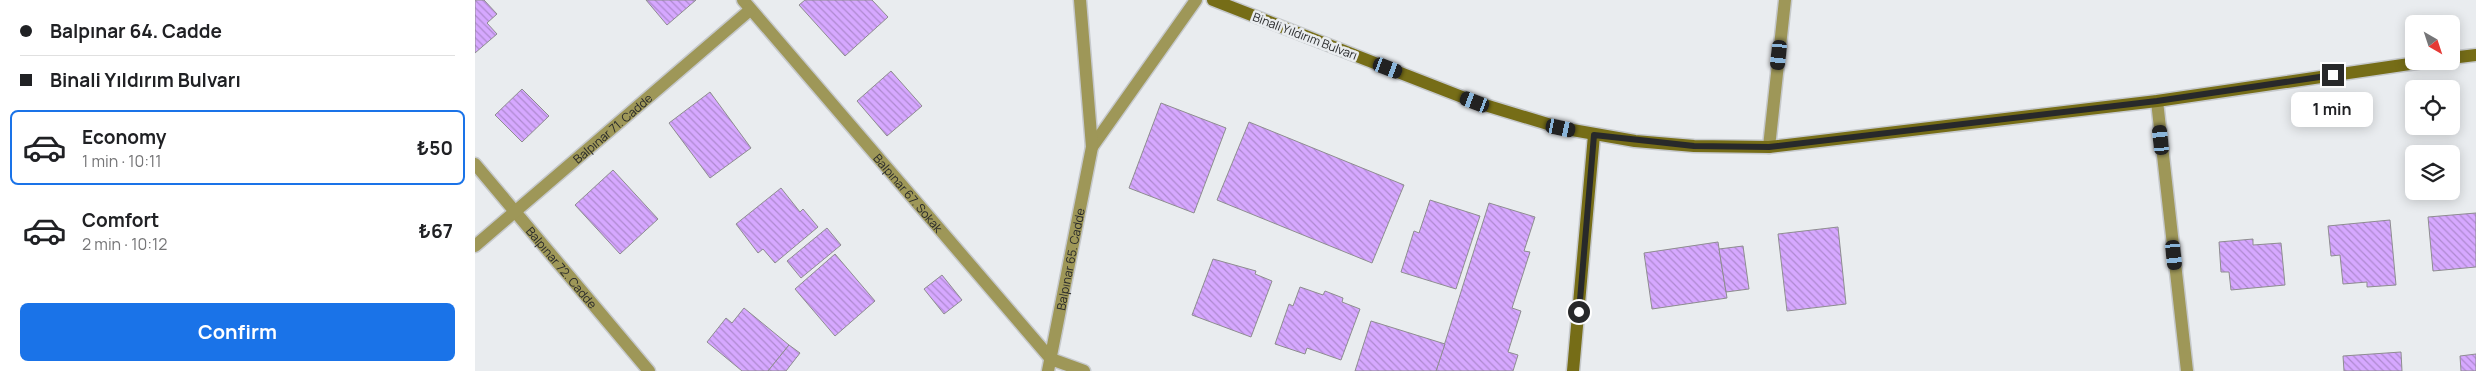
<!DOCTYPE html>
<meta charset="utf-8">
<style>
:root{--surface:#fff;--page:#f6f6f6;--text:#202124;--muted:#757577;--line:#e0e0e0;--accent:#1a73e8}
body{margin:0;font-family:Manrope,sans-serif;background:var(--page);color:var(--text);height:100vh;display:flex;flex-direction:column;font-size:19px;white-space:nowrap}
*{box-sizing:border-box;margin:0}
p{font-size:16px;color:var(--muted)}
.icon{flex:none;width:28px;height:28px;fill:none;stroke:currentColor;stroke-width:2;stroke-linecap:round;stroke-linejoin:round}
.map{position:relative;flex:1;overflow:hidden}
.details{display:flex;flex-direction:column;background:var(--surface);width:475px}
.details>*{flex:none}
.hud{display:grid;align-content:center;height:110px;padding:0 20px;background:var(--surface)}
.needle{width:32px;rotate:141deg}
.tools{position:absolute;left:1930px;top:15px;display:grid;gap:10px}
.tools a{display:grid;place-items:center;width:55px;height:55px;border-radius:8px;background:var(--surface);box-shadow:0 2px 12px #0003;font-size:25px}
.end{position:absolute;width:22px;height:22px;margin:-11px;border:6px solid #28292a;background:#fff;box-shadow:0 0 0 2px #fff}
.from{border-radius:50%}
.bubble{position:absolute;height:35px;border-radius:8px;background:var(--surface);box-shadow:0 2px 12px #0003;font-size:16px;font-weight:700;line-height:35px;text-align:center}
.car{position:absolute;width:15px;height:30px;margin:-15px -8px;border-radius:6px;box-shadow:0 0 4px 1px #0007;background:linear-gradient(#222 24%,#8ab4d8 0 40%,#222 0 76%,#8ab4d8 0 86%,#222 0)}
.hud b{display:flex;align-items:center;gap:18px;height:48px;font-size:19px}
.hud b+b{border-top:1px solid var(--line)}
.hud i{width:12px;height:12px;background:var(--text)}
ul{padding:0;list-style:none}
li{display:flex;align-items:center;gap:15px;height:75px;margin:0 10px 8px;padding:0 10px;border:2px solid transparent;border-radius:8px}
li div{flex:1}
li b{display:block;font-size:19px}
li em{font-style:normal;font-weight:700}
li.active{border-color:var(--accent)}
li>.icon{width:45px;height:45px;stroke-width:1.5}
.action{display:flex;gap:10px;margin-top:auto;padding:10px 20px}
.action a{flex:1;height:58px;border-radius:8px;background:var(--accent);color:#fff;font-size:20px;font-weight:700;line-height:58px;text-align:center}
main{display:flex;flex:1;min-height:0}
.map>svg:first-child{display:block}
.building{fill:url(#building-back-hatch);stroke:#8e8d90}
.lines{fill:none;stroke-linecap:round;stroke-linejoin:round}
.street-casing{stroke:#c6c9cc;stroke-width:15}
.secondary-casing{stroke:#c6c9cc;stroke-width:15}
.street{stroke:#9e9758;stroke-width:12}
.secondary{stroke:#766d17;stroke-width:12}
.route{stroke:#28292a;stroke-width:6}
.labels{text-anchor:middle;dominant-baseline:central;stroke-width:5;stroke-linejoin:round;paint-order:stroke}
.street-label{font-size:12px;fill:#28292a;stroke:#e9ecef}
</style>
<main>
<section class="details">
<div class="hud">
<b><i class="from"></i>Balpınar 64. Cadde</b>
<b><i></i>Binali Yıldırım Bulvarı</b>
</div>
<ul>
<li class="active"><svg class="icon" aria-label="car" viewBox="0 0 24 24"><path d="M5 17H2v-5l4-1 3-4h7l3 4 3 1v5h-3M9 17h6M6 11h13"/><circle cx="7" cy="17" r="2"/><circle cx="17" cy="17" r="2"/></svg><div><b>Economy</b><p>1 min · 10:11</p></div><em>₺50</em></li>
<li><svg class="icon" aria-label="car" viewBox="0 0 24 24"><path d="M5 17H2v-5l4-1 3-4h7l3 4 3 1v5h-3M9 17h6M6 11h13"/><circle cx="7" cy="17" r="2"/><circle cx="17" cy="17" r="2"/></svg><div><b>Comfort</b><p>2 min · 10:12</p></div><em>₺67</em></li>
</ul>
<div class="action"><a>Confirm</a></div>
</section>
<div class="map">
<svg width="2001" height="371" viewBox="0 0 2001 371">
<defs>
<pattern id="building-back-hatch" width="6" height="6" patternUnits="userSpaceOnUse" patternTransform="scale(1.25)"><rect width="6" height="6" fill="#d6a8ff"/><path d="M-1 5l2 2M0 0l6 6M5-1l2 2" fill="none" stroke="#ae89cf"/></pattern>
</defs>
<rect width="100%" height="100%" fill="#e9ecef"/>
<!-- building -->
<g class="building">
<path d="M0,0H9L22,14L12,23L22,34L0,53Z"/>
<path d="M171,0H221L192,25Z"/>
<path d="M330,0H397L413,17L370,56L324,5Z"/>
<path d="M416,71L447,106L412,136L382,101Z"/>
<path d="M47,89L74,116L47,142L20,115Z"/>
<path d="M235,92L276,148L235,178L194,123Z"/>
<path d="M686,103L751,128L719,213L654,188Z"/>
<path d="M774,122L929,185L897,263L742,200Z"/>
<path d="M138,170L183,219L145,254L100,205Z"/>
<path d="M306,188L325,212L328,209L343,227L300,263L288,249L283,253L261,224Z"/>
<path d="M955,200L1005,216L981,289L926,272L939,231L944,233Z"/>
<path d="M1014,203L1060,217L1049,251L1055,252L1037,308L1046,311L1033,352L1043,355L1038,371H961Z"/>
<path d="M2001,213V267L1958,271L1953,217Z"/>
<path d="M1915,220L1921,285L1892,287V282L1868,284L1865,255L1856,256L1853,226Z"/>
<path d="M1363,227L1371,304L1312,311L1303,234Z"/>
<path d="M352,228L366,245L326,278L312,261Z"/>
<path d="M1778,239V245L1806,243L1810,285L1756,290L1754,272H1746L1744,242Z"/>
<path d="M1243,242L1252,298L1177,309L1169,253Z"/>
<path d="M1268,246L1274,289L1251,292L1244,249Z"/>
<path d="M360,254L400,301L360,336L320,289Z"/>
<path d="M738,259L781,271L780,274L797,281L776,337L717,315Z"/>
<path d="M467,275L487,300L469,314L449,289Z"/>
<path d="M825,287L848,295L850,291L868,298L867,302L885,309L866,360L832,348L830,354L800,344L814,304L818,306Z"/>
<path d="M269,308L314,345L293,371H267L232,342L251,318L257,323Z"/>
<path d="M896,321L970,344L961,371H880Z"/>
<path d="M314,345L325,353L311,371H293Z"/>
<path d="M1926,352L1927,371H1869L1868,356Z"/>
<path d="M2001,354V371H1986L1985,356Z"/>
</g>
<g class="lines">
<!-- street casing -->
<g class="street-casing">
<g id="street">
<path id="s1" d="M268,0L576,359L609,371"/>
<path d="M1682,101L1712,371"/>
<path d="M617,147L721,0"/>
<path d="M1294,147L1310,0"/>
<path id="s2" d="M0,164L174,371"/>
<path id="s3" d="M0,246L275,10"/>
<path id="s4" d="M573,371L617,147L605,0"/>
</g>
</g>
<!-- secondary casing -->
<g class="secondary-casing">
<g id="secondary">
<path d="M738,0L1000,102L1086,128L1160,141L1219,146L1294,147L1682,101L1955,61"/>
<path d="M1976,58L2001,55"/>
<path d="M1098,371L1119,135"/>
</g>
</g>
<!-- street -->
<use href="#street" class="street"/>
<!-- secondary -->
<use href="#secondary" class="secondary"/>
</g>
<g class="lines">
<!-- route -->
<path class="route" d="M1104,312L1119,135L1219,146L1294,147L1682,101L1858,75"/>
</g>
<g class="labels">
<!-- street labels -->
<g class="street-label">
<text transform="translate(830 36) rotate(21)">Binali Yıldırım Bulvarı</text>
<text stroke="none"><textPath href="#s3" startOffset="181">Balpınar 71. Cadde</textPath></text>
<text stroke="none"><textPath href="#s1" startOffset="254">Balpınar 67. Sokak</textPath></text>
<text stroke="none"><textPath href="#s4" startOffset="114">Balpınar 65. Cadde</textPath></text>
<text stroke="none"><textPath href="#s2" startOffset="135">Balpınar 72. Cadde</textPath></text>
</g>
</g>
</svg>
<div class="tools">
<a><svg class="needle" viewBox="-14 -14 28 28"><path d="M0-13l5 13h-10z" fill="#e53935"/><path d="M0 13l5-13h-10z" fill="#757577"/></svg></a>
<a><svg class="icon" aria-label="locate" viewBox="0 0 24 24"><circle cx="12" cy="12" r="6"/><path d="M12 2v4M12 18v4M2 12h4M18 12h4"/></svg></a>
<a><svg class="icon" aria-label="layers" viewBox="0 0 24 24"><path d="M12 4l9 5-9 5-9-5zM3 14l9 5 9-5"/></svg></a>
</div>
<i class="end from" style="left:1104px;top:312px"></i>
<i class="end" style="left:1858px;top:75px"></i>
<div class="bubble" style="left:1816px;top:92px;width:82px">1 min</div>
<i class="car" style="left:1304px;top:55px;rotate:186deg"></i>
<i class="car" style="left:913px;top:68px;rotate:111deg"></i>
<i class="car" style="left:1000px;top:102px;rotate:291deg"></i>
<i class="car" style="left:1086px;top:128px;rotate:102deg"></i>
<i class="car" style="left:1686px;top:140px;rotate:354deg"></i>
<i class="car" style="left:1699px;top:255px;rotate:174deg"></i>
</div>
</main>
